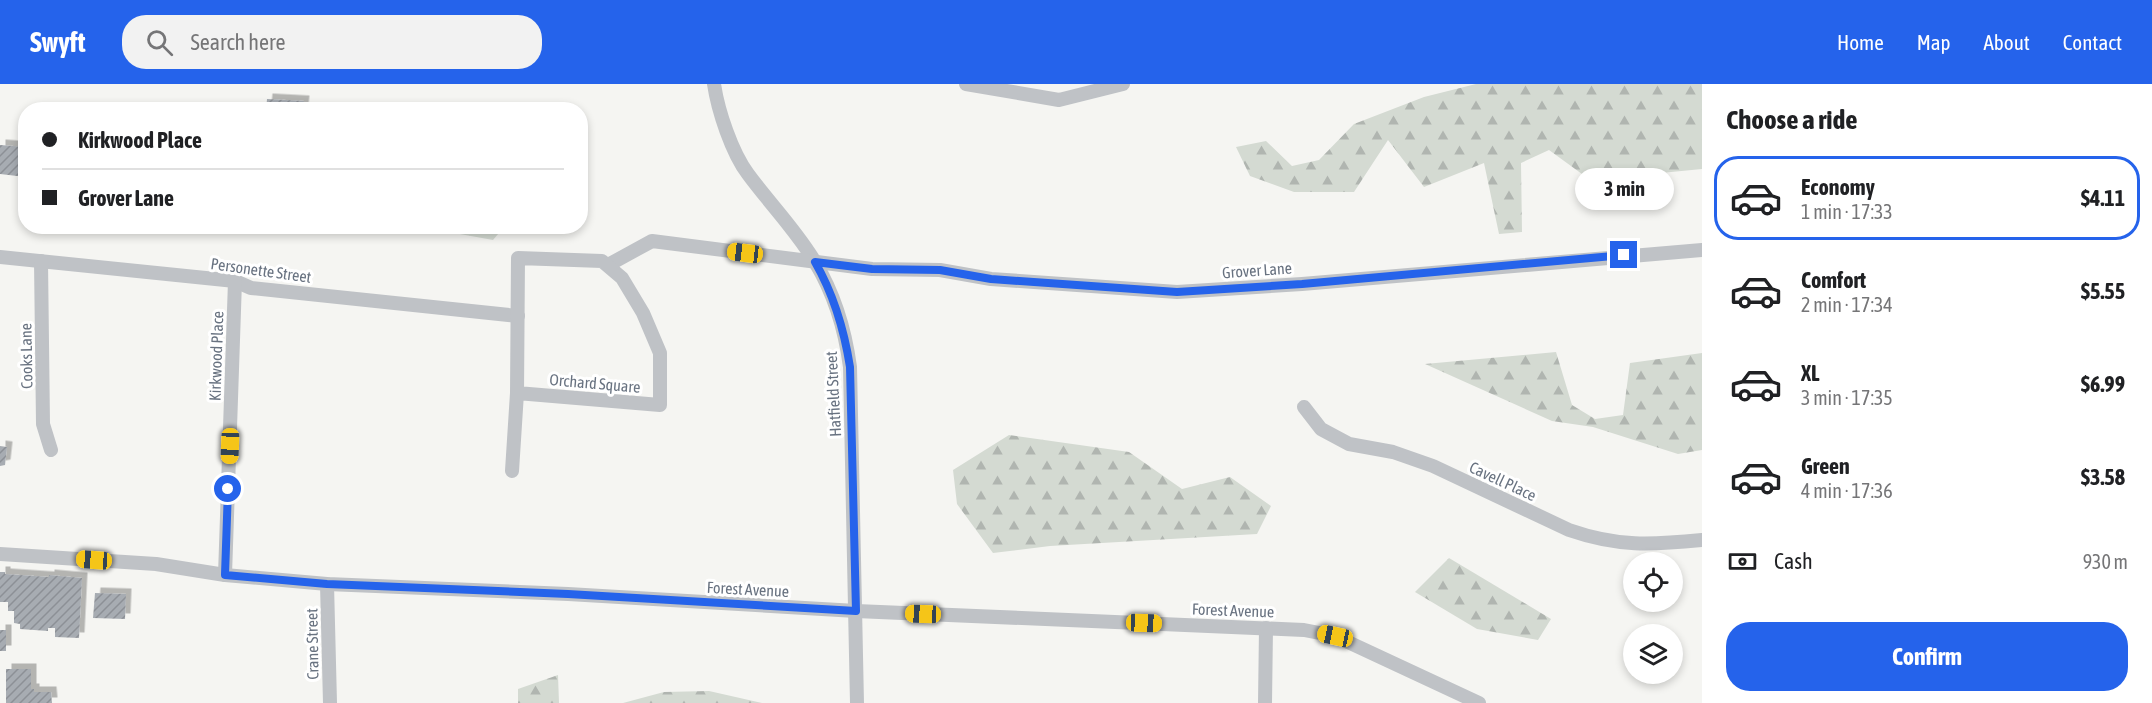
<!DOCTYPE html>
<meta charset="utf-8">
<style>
:root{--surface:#fff;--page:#f2f2f2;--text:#202124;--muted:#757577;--line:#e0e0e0;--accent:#2563eb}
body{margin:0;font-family:"Asap Condensed",sans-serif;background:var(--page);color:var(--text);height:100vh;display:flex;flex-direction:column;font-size:22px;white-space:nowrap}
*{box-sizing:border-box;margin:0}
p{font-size:20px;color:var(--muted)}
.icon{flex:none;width:33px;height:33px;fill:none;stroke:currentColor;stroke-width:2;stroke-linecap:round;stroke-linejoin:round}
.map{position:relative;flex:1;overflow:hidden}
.panel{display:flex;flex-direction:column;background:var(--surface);width:450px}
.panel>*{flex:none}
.top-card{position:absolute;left:18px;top:18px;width:570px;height:132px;border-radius:24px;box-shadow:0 3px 9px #0003;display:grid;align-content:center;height:132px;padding:0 24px;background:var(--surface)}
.fabs{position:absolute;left:1623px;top:468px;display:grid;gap:12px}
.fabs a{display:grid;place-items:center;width:60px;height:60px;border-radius:50%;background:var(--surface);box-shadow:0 3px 9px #0003;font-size:30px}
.end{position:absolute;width:27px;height:27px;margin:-14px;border:8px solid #2563eb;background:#fff;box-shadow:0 0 0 3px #fff}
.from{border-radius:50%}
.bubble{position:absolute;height:42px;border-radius:21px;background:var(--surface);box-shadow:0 3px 9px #0003;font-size:20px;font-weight:700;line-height:42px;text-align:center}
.car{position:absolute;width:18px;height:36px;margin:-18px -9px;border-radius:8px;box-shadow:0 0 4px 2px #0007;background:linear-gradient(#f5c518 24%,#345 0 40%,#f5c518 0 76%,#345 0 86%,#f5c518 0)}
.top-card b{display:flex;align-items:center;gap:21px;height:57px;font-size:22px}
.top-card b+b{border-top:2px solid var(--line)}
.top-card i{width:15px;height:15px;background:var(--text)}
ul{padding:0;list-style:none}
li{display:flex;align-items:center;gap:18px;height:84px;margin:0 12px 9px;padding:0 12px;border:3px solid transparent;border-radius:24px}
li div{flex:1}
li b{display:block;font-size:22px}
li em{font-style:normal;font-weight:700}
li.current{border-color:var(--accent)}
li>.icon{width:54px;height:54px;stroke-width:1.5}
h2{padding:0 24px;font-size:27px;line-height:72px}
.pay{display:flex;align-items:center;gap:15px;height:66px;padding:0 24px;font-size:22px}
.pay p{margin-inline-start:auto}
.button{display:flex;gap:12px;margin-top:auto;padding:12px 24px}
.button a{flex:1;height:69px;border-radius:24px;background:var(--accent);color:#fff;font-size:24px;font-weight:700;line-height:69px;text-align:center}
header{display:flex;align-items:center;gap:36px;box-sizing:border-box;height:84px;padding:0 30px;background:var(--accent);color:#fff}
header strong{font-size:28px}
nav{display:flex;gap:33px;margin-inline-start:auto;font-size:21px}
.search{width:420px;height:54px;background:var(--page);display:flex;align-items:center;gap:15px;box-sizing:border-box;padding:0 21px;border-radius:24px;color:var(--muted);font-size:22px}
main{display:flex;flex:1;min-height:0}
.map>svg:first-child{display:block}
.forest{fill:url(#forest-firs)}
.building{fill:url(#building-hatch);filter:url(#shadow)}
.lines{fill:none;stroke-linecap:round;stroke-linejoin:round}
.minor{stroke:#bfc2c6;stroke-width:14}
.route{stroke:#2563eb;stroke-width:8}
.labels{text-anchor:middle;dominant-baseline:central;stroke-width:6;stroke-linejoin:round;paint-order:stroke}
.street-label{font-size:16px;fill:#687280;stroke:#fff}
</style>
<header>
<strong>Swyft</strong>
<div class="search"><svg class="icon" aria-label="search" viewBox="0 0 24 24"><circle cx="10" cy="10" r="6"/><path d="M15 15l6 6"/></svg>Search here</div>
<nav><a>Home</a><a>Map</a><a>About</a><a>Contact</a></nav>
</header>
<main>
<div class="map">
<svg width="1702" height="619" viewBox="0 0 1702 619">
<defs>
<pattern id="forest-firs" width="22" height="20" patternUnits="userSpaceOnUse" patternTransform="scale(1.5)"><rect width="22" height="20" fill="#d4dad2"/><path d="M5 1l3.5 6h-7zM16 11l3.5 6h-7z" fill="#b0b5b0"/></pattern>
<pattern id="building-hatch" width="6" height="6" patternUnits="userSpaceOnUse" patternTransform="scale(1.5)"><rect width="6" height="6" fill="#a7acb2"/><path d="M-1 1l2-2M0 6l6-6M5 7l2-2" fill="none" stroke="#8c9096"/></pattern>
<filter id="shadow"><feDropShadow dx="5.5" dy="-5.5" stdDeviation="0" flood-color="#0004"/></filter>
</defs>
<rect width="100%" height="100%" fill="#f5f5f2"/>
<!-- forest -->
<g class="forest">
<path d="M1476,0H1702V85L1620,93L1582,90L1549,66L1521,79L1522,148L1499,150L1484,79L1424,103L1388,56L1354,108H1294L1250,92L1236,63L1266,57L1292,82L1319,76L1354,40L1424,13Z"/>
<path d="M421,143H504L493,156Z"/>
<path d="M1556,268L1572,321L1595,335L1623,331L1630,279L1702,269V366L1678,370L1593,343L1552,337L1425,280Z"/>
<path d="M1009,351L1129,368L1182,405L1230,393L1271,422L1257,450L1050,462L993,469L957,420L953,386Z"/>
<path d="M1449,474L1551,535L1538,556L1477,545L1415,508Z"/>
<path d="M558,591L559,619H518V605Z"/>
<path d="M709,607L762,619H623L664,608Z"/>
</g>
<!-- building -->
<g class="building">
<path d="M267,15L304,17L303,26H266Z"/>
<path d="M0,61L26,63V93L0,90Z"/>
<path d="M0,362L7,363L5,381L0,382Z"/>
<path d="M0,488H5V490L49,493V491L82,494L79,554L55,553V544H48V547L20,545V540L14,539V527H8V518H0Z"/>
<path d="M95,509L126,510L125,535L93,534Z"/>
<rect x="0" y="546" width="6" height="21"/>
<path d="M6,585H31V605H34V608H51L52,619H6Z"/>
</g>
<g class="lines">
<!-- minor -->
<g class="minor">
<path d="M714,0C718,27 732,69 748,90C770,120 796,146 815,178C835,211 845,245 850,283L857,619"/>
<path d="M966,0L1059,16L1123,0"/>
<path d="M0,173L235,197L251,204L518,232"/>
<path d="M41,177L43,340L51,366"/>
<path d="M608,181L652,157L872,185L940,186L991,195L1177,208L1302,200L1702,166"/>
<path d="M1304,323L1321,345L1349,360L1393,368L1433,382L1569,446C1618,463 1651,461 1702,456"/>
<path d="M512,387L517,309L518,174L602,177L622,194L643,229L660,269V321L517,309"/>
<path d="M0,470L156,480L225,491L327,500L568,510L856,527L1304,546L1335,552L1479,619"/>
<path d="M225,491L235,197"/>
<path d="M327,500L330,619"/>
<path d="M1265,619L1266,544"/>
</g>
</g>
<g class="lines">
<!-- route -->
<path class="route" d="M228,405L225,491L327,500L568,510L856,527L850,283C844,245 834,211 815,178L872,185L940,186L991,195L1177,208L1302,200L1624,171"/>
</g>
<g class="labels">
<!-- street labels -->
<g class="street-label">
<text transform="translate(261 186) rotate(8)">Personette Street</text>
<text transform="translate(1257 186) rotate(-4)">Grover Lane</text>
<text transform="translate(26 272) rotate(-91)">Cooks Lane</text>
<text transform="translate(216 272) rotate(-88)">Kirkwood Place</text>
<text transform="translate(595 299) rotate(5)">Orchard Square</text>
<text transform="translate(833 310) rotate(-93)">Hatfield Street</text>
<text transform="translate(1503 397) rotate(25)">Cavell Place</text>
<text transform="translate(748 505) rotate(3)">Forest Avenue</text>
<text transform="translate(1233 526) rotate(2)">Forest Avenue</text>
<text transform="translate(312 560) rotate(-91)">Crane Street</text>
</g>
</g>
</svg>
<div class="fabs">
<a><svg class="icon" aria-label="locate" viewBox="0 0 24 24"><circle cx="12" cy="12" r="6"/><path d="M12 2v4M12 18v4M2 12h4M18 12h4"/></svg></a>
<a><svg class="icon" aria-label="layers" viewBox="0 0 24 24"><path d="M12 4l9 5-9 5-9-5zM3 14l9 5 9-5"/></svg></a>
</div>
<i class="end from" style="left:228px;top:405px"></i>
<i class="end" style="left:1624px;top:171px"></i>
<div class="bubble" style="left:1575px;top:84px;width:99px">3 min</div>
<i class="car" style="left:745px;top:169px;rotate:277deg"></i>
<i class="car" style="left:230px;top:362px;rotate:182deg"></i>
<i class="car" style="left:94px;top:476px;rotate:274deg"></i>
<i class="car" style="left:923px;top:530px;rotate:272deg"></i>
<i class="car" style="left:1144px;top:539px;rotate:92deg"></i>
<i class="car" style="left:1335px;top:552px;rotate:282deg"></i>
<div class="top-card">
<b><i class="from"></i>Kirkwood Place</b>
<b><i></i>Grover Lane</b>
</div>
</div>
<section class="panel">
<h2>Choose a ride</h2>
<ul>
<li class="current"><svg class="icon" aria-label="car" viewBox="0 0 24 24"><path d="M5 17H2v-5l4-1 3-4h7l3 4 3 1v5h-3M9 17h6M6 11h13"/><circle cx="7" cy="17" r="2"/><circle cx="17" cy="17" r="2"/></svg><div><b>Economy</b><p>1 min · 17:33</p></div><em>$4.11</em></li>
<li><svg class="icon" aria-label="car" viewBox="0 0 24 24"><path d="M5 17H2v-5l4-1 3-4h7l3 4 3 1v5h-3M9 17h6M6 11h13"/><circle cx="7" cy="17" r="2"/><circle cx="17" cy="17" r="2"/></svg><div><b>Comfort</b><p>2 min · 17:34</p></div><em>$5.55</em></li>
<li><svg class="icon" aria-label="car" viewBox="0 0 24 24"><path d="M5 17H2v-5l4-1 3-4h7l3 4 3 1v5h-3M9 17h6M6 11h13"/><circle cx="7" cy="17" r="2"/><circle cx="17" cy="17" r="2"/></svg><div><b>XL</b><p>3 min · 17:35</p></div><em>$6.99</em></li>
<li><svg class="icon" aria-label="car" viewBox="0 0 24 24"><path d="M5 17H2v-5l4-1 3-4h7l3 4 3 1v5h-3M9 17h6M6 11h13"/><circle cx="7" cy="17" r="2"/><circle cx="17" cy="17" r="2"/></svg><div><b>Green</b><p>4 min · 17:36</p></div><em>$3.58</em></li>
</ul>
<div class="pay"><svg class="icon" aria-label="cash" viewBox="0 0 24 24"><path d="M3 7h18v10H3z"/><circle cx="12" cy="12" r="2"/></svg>Cash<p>930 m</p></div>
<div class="button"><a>Confirm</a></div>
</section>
</main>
